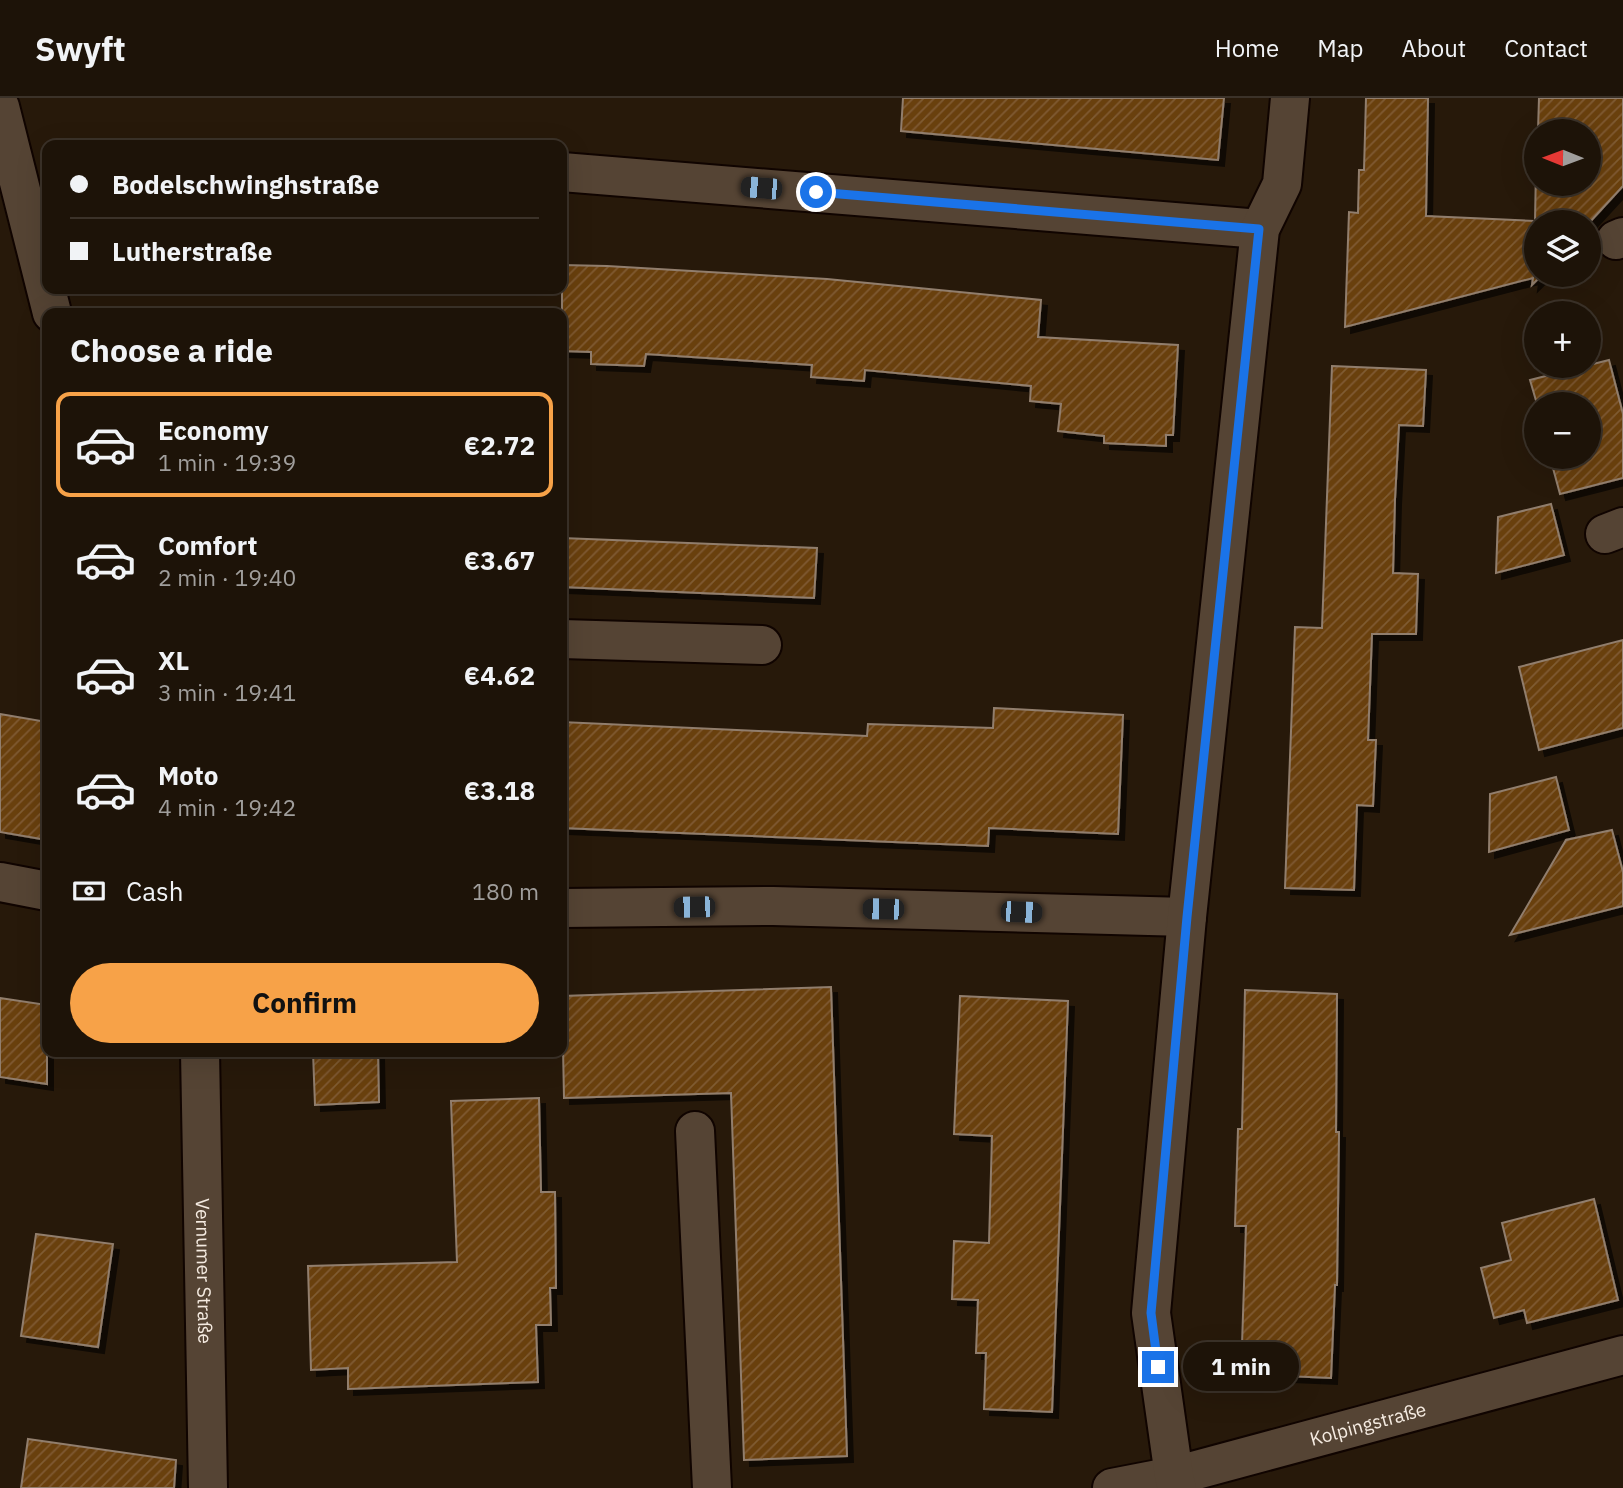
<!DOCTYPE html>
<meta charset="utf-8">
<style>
:root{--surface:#1d1308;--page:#251c12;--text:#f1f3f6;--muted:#a09e9c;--line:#3b3229;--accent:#f7a248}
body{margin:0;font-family:"IBM Plex Sans",sans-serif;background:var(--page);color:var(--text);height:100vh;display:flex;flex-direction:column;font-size:26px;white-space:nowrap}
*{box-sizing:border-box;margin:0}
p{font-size:23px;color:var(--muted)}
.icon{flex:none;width:38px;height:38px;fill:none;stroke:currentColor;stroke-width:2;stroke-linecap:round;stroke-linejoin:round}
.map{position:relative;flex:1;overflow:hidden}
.details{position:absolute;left:42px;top:210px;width:525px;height:749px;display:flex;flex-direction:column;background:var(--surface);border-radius:14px;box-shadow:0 7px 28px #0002,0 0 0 2px var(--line)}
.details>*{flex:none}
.hud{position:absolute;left:42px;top:42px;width:525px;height:154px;border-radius:14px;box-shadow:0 7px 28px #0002,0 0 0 2px var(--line);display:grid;align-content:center;height:154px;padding:0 28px;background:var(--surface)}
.needle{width:46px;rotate:271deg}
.tools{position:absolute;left:1524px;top:21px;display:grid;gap:14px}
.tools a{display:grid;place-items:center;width:77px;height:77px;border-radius:50%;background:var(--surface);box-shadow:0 7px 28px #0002,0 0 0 2px var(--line);font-size:35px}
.end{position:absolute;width:32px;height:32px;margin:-16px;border:9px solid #1a73e8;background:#fff;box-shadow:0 0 0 4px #fff}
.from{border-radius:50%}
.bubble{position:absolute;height:49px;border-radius:24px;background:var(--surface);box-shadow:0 7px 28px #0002,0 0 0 2px var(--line);font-size:23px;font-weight:800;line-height:49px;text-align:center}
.car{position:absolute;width:21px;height:42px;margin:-21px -10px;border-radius:9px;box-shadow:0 0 5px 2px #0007;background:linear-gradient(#222 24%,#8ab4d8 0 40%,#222 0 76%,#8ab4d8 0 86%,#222 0)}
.hud b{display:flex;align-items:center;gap:24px;height:66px;font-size:26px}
.hud b+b{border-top:2px solid var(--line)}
.hud i{width:18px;height:18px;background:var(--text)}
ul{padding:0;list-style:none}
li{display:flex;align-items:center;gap:21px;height:105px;margin:0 14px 10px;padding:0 14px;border:4px solid transparent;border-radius:14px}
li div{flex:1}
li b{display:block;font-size:26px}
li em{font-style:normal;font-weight:800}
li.selected{border-color:var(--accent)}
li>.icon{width:63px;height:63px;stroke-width:1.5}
h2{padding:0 28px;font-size:32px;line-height:84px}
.pay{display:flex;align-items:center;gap:18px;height:77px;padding:0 28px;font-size:26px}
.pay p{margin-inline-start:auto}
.primary-button{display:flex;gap:14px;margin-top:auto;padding:14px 28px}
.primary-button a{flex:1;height:80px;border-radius:42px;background:var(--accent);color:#111;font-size:28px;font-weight:800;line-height:80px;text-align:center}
header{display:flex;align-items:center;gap:42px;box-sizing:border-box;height:98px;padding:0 35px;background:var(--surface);border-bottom:2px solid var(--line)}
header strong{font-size:33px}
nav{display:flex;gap:38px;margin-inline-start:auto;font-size:24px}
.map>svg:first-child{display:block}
.building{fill:url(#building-hatch);stroke:#917e6d;stroke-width:2;filter:url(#shadow)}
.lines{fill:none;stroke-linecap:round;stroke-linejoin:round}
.minor-casing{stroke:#100400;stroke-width:42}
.minor{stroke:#554434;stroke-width:38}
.route{stroke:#1a73e8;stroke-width:9}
.labels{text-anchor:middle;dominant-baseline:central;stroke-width:5;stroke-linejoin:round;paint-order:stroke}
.street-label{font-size:19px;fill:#f5ebe1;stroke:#27190a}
</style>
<header>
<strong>Swyft</strong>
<nav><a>Home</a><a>Map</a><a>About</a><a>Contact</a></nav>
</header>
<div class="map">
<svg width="1623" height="1390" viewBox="0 0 1623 1390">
<defs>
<pattern id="building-hatch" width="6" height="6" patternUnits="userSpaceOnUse" patternTransform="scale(1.75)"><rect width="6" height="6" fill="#693f0f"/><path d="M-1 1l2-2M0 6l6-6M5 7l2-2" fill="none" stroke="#7f5b32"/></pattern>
<filter id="shadow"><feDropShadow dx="6" dy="6" stdDeviation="0" flood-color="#0009"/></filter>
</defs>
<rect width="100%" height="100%" fill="#27190a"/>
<!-- building -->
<g class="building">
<path d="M903,0H1224L1218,62L901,33Z"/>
<path d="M1366,0H1428L1426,118L1535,123L1536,69V86H1589V33H1538L1539,0H1623V88L1589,125L1536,124V177H1542L1532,187L1533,180L1345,229L1349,114L1358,115L1359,72H1364Z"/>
<path d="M562,167L607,168L827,181L1041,202L1038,239L1178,247L1173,337H1166V348L1104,345V338L1058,333L1061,306L1030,303L1031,288L865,272L864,283L811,279L812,267L646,256L644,268L591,266V254L562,253Z"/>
<path d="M1609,262L1623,316V380L1560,396L1550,359H1589V306H1537L1530,282Z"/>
<path d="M1332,268L1426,272L1423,328L1399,327L1395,401L1393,475L1418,476L1416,536H1372L1368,642H1376L1373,708L1357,707L1354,792L1285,790L1295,529L1322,530Z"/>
<path d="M1551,406L1564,457L1496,475L1498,419Z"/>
<path d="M562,440L817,450L814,500L562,489Z"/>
<path d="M1623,542V630L1539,652L1519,569Z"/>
<path d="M994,610L1123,617L1118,736L989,730L988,748L562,730V624L867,638L868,626L993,630Z"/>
<path d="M0,616L47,624V742L0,734Z"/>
<path d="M1556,679L1569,732L1489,754L1490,696Z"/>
<path d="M1612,732L1623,774V808L1510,837L1566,742Z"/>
<path d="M831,889L847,1358L744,1362L731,995L564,1000L562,898Z"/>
<path d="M1245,892L1337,896L1336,1034H1339L1337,1187H1335L1331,1280L1241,1276L1246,1128H1235L1238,1031H1242Z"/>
<path d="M960,898L1068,903L1052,1314L984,1311L986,1255H976L978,1202L952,1201L954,1143L989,1145L992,1038L954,1036Z"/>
<path d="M0,900L47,907V986L0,979Z"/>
<path d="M313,954H378L379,1004L315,1007Z"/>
<path d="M539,1000L541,1094H555L556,1190H550L551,1227H536L538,1284L348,1291V1270L311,1272L308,1168L457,1164L451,1003Z"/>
<path d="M1594,1101L1618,1202L1527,1225L1524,1212L1494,1220L1481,1170L1511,1162L1502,1125Z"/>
<path d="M36,1136L113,1146L98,1249L21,1238Z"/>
<path d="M28,1341L176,1362L174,1390H21Z"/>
</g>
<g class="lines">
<!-- minor casing -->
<g class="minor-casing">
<g id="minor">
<path d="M0,9L52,215"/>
<path d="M562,74L1260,131"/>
<path d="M1616,142L1623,139"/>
<path d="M1605,436L1623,429"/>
<path d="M562,541L762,547"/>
<path d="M0,784L47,793"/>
<path d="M562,810L773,808L1187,819"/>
<path id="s1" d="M200,954L208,1390"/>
<path d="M695,1033L712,1390"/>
<path id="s2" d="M1112,1390L1174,1378L1623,1257"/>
<path d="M1177,1390L1174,1378L1151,1215L1187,819L1260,131L1282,86L1290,0"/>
</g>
</g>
<!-- minor -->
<use href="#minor" class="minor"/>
</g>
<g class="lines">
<!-- route -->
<path class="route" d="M816,94L1259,131L1187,819L1151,1215L1158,1269"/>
</g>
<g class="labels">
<!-- street labels -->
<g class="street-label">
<text stroke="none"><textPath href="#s1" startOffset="219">Vernumer Straße</textPath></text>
<text stroke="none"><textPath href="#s2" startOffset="264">Kolpingstraße</textPath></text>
</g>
</g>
</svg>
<div class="tools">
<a><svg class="needle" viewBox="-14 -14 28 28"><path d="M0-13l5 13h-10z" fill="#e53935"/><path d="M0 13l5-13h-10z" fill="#a09e9c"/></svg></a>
<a><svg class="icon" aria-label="layers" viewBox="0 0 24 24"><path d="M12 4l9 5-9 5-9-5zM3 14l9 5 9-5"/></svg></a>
<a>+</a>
<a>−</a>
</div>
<i class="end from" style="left:816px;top:94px"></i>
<i class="end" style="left:1158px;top:1269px"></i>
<div class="bubble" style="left:1183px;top:1244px;width:116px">1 min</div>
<i class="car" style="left:761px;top:90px;rotate:275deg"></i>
<i class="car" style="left:694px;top:809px;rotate:269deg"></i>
<i class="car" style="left:883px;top:811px;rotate:271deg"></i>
<i class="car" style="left:1021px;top:814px;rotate:92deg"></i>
<div class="hud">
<b><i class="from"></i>Bodelschwinghstraße</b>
<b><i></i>Lutherstraße</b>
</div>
<section class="details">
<h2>Choose a ride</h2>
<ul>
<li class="selected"><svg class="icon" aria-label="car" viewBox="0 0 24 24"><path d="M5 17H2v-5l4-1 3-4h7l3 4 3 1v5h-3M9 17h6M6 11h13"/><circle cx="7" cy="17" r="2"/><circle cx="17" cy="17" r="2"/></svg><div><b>Economy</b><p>1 min · 19:39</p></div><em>€2.72</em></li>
<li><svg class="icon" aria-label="car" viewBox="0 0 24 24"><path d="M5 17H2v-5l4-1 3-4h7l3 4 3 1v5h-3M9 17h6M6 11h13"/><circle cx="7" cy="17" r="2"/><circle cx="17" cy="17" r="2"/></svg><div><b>Comfort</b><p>2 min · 19:40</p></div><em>€3.67</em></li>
<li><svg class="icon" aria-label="car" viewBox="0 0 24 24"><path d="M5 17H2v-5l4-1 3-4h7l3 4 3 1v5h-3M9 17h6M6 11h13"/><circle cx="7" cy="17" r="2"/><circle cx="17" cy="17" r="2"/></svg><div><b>XL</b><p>3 min · 19:41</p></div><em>€4.62</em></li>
<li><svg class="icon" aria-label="car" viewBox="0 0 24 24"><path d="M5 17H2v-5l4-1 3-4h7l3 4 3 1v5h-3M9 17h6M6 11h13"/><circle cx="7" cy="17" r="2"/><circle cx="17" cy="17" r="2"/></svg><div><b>Moto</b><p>4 min · 19:42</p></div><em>€3.18</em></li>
</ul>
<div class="pay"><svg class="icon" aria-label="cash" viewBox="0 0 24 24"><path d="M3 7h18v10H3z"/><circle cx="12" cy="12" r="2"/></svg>Cash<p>180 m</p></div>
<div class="primary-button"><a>Confirm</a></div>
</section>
</div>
